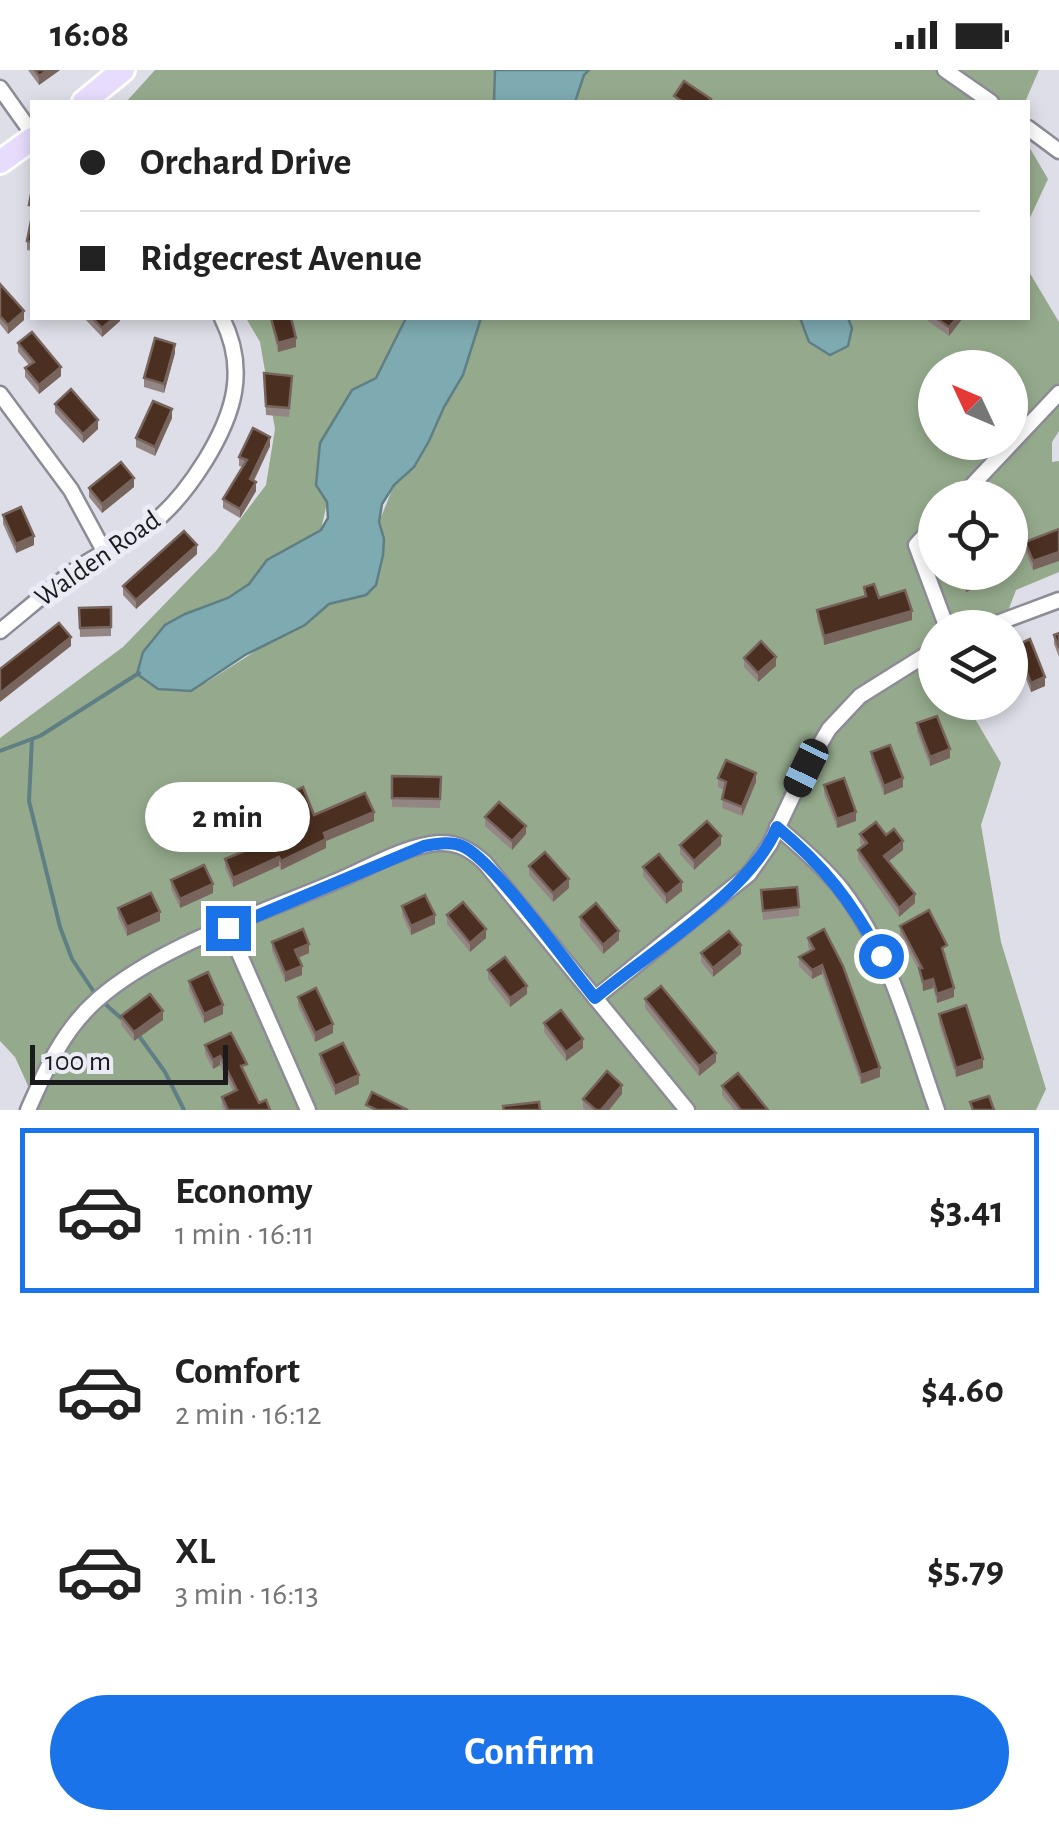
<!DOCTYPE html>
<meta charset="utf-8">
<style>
:root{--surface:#fff;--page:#f2f2f2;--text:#222;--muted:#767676;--line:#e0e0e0;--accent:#1a73e8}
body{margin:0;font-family:"Alegreya Sans",sans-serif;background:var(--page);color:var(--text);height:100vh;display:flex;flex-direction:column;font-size:38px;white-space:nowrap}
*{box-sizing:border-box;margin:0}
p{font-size:32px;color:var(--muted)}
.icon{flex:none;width:55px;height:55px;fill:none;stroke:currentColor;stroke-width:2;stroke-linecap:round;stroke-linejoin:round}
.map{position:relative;height:1040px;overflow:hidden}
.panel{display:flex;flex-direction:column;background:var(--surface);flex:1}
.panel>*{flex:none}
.guide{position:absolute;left:30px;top:30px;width:1000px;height:220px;border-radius:0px;box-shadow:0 5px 15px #0003;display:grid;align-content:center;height:220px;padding:0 50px;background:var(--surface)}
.needle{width:65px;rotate:314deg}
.fabs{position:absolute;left:918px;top:280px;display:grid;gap:20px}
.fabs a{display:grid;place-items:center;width:110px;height:110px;border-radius:50%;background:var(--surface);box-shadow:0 5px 15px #0003;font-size:50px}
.scale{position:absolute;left:30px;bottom:25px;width:198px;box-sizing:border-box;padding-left:10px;border:5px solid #1b1b1e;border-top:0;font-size:28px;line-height:35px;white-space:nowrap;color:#1b1b1e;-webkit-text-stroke:8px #ebebf6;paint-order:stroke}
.end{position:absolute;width:45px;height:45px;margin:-22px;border:12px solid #1a73e8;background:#fff;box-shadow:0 0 0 5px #fff}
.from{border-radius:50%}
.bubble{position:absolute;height:70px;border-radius:35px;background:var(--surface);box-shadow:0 5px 15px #0003;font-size:32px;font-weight:600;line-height:70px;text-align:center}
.car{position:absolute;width:30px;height:60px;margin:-30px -15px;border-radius:12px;box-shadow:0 0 8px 2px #0007;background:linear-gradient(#222 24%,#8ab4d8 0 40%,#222 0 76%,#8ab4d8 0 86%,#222 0)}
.guide b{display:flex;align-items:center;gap:35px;height:95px;font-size:38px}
.guide b+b{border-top:2px solid var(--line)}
.guide i{width:25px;height:25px;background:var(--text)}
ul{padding:18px 0 0;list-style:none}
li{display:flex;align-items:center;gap:30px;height:165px;margin:0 20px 15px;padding:0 30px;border:5px solid transparent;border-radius:0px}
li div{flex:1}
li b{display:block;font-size:38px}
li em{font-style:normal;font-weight:600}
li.selected{border-color:var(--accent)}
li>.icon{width:90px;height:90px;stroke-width:1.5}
.action{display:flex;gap:20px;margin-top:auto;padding:20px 50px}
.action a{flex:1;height:115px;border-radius:60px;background:var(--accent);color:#fff;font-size:40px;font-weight:600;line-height:115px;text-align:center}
.status{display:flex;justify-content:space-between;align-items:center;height:70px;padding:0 50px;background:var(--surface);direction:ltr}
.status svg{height:28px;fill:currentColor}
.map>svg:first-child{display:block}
.forest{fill:#95aa8c;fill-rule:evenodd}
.water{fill:#7eaab1;stroke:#607f85;stroke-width:2.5}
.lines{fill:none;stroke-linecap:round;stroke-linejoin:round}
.stream{stroke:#607f85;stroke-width:4}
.minor-casing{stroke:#8c8c96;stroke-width:19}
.primary-casing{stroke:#fff;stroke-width:28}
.minor{stroke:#fff;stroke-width:14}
.primary{stroke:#e7dcfc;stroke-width:22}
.wall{fill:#948684}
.shaded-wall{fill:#77645c}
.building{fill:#4b2f20;stroke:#77645c;stroke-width:2.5}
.route{stroke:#1a73e8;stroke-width:12}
.labels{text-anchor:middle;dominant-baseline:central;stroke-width:10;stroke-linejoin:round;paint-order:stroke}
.street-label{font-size:28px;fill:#1b1b1e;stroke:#ebebf6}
</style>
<div class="status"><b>16:08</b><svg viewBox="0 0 49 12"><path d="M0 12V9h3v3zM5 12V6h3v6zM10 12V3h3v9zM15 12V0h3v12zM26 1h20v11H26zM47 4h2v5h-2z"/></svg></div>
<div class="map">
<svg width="1059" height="1040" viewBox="0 0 1059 1040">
<rect width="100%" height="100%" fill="#dedee8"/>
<!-- forest -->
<g class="forest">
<path d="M155,0H495L494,32H126Z"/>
<path d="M589,0H1039L1025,32H575L584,5Z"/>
<path d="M1028,75L1048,109L1028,152Z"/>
<path d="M1028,200L1059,252V361L1052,372V392L1059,391V502L1016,520L1002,557L935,558V632L975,633L971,642L1001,693L981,755L1001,872L1046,1019L1036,1040H39L15,987L0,971V668L123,577L216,481L266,415L275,359L260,272L246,248H405L376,308L352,320L321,460L267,490L248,515L228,528L158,619L207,612L279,566L305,555L329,534L366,525L379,452L394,415L444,336L480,248H1028ZM935,298H1010V372H935ZM935,428H1010V502H935Z"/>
</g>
<!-- water -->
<g class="water">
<path d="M495,0H589L584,5L575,32H494Z"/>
<path d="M406,248H481L463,305L444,337L429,371L414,397L394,415L382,434L379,452L384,469L383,485L376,515L366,525L329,534L305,555L245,585L191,621L158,619L137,604L143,582L165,555L185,544L228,528L249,514L267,490L321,460L328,448L327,432L316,415L320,373L352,320L376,308Z"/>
<path d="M800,248H848L852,258L848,276L830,285L809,272Z"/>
</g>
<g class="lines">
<!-- stream -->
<g class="stream">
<path d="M32,669L29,731L60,857L72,889L96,925"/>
<path d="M0,681L40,666L139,603"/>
<path d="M103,932L122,949"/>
<path d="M139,966L165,1002L184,1040"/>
</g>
<!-- minor casing -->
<g class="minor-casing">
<g id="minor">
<path d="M945,0L991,32"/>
<path d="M0,18L32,63"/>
<path d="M1028,58L1059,81"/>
<path d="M0,324L71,420L104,481"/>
<path d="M960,428L1059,323"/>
<path d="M935,454L916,475L947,558"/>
<path d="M984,558L1059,530"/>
<path d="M0,561C26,540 51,518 78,498C101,482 128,472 150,455C173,438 190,415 205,391C234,344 248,300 222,248"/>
<path d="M777,757C801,777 824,797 843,821C891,884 911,967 937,1040"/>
<path d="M228,858L308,1040"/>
<path d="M595,928L749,804L770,774L806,698L829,659L860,626L935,579"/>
<path d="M28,1040C46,999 63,960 97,930C158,876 262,843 337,811C368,798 404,776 438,773C458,772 471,780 485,793L687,1040"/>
</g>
</g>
<!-- primary casing -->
<g class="primary-casing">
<g id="primary">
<path d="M84,32L123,0"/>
<path d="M0,92L32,69"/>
</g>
</g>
<!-- minor -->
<use href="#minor" class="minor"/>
<!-- primary -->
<use href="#primary" class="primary"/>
</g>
<!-- wall -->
<g class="wall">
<path d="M28,0H60L39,15Z"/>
<path d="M32,147V181L27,180V171Z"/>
<path d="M0,214L24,250L8,264L0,254Z"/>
<path d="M84,248H120V251L102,267Z"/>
<path d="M270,248H291L296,277L278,282Z"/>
<path d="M924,248H963L949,266Z"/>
<path d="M18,273L61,306L39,324L25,307V298L29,295L18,282Z"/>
<path d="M175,283L164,323L144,317V308Z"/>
<path d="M264,303L292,315L289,347L266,345Z"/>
<path d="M55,334L98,359L83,373L55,343Z"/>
<path d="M172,348L155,386L136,377V368Z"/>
<path d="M270,376L254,411L256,421L240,448L223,438V429L243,397L239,396V387Z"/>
<path d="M134,417L102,443L89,427V418Z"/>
<path d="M3,445L34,475L16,483L3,454Z"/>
<path d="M1059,459L1033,500L1025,481V472Z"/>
<path d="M197,484L136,539L123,525V516Z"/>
<path d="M958,502H988V512L966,522Z"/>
<path d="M864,517L912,550L824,575L817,549V540L864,527Z"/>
<path d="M111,537V566L80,567L79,538Z"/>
<path d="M1059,563V587L1054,574V565Z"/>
<path d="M1010,578L1045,616L1031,622L1024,604L1010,610Z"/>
<path d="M744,588L776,596L758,612L744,597Z"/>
<path d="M917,653L950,688L930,696L917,662Z"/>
<path d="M871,682L903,717L884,725L871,691Z"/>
<path d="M392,706L441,707L440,738L392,737Z"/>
<path d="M718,708L756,712L742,746L722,738L724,720L718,717Z"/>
<path d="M824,715L856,751L837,758L824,724Z"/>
<path d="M286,725L314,745L374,751L326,771V778L281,800L279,796L233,817L225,798V789L284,765V756L294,751L286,734Z"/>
<path d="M485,747L526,764L512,780L485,756Z"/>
<path d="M860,764L886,765L903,780L888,792L915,833L899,847L858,789V780L862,776L860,773Z"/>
<path d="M680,775H721L694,800L680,784Z"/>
<path d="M529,796L569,818L553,832L529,805Z"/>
<path d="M643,797L682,821L666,834L643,806Z"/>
<path d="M171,810L213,823L180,838L171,819Z"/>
<path d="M761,820L799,837V846L763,850Z"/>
<path d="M402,836L435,854L411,865L402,845Z"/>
<path d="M118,838L160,851L127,866L118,847Z"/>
<path d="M447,845L486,868L470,882L447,854Z"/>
<path d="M580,847L619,870L603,884L580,856Z"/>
<path d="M900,856L947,884L945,886L954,927L937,933L933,918L923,921L919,901L900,865Z"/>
<path d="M808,868L880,1007L861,1014L822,904L812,909L799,896V887L810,881L808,877Z"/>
<path d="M272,872L309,883L299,888L302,905L285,912L272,881Z"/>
<path d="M701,883L741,884L713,907L701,892Z"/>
<path d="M488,900L527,924L510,937L488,909Z"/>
<path d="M189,911L223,944L204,953L189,920Z"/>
<path d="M298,927L333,963L315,972L298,936Z"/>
<path d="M645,929L716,992L699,1006L645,938Z"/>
<path d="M939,944L983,998L956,1007L939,953Z"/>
<path d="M121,946L163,950L134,971L121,955Z"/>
<path d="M544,953L583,978L566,991L544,962Z"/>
<path d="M205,975L247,1003L245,1004L259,1033L270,1040H224L222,1036V1027L233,1021L220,995L213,999L205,984Z"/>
<path d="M320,984L359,1014L335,1025L320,993Z"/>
<path d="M722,1016L768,1040H734L722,1025Z"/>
<path d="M622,1024L609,1040H586L583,1038V1029Z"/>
</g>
<!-- shaded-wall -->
<g class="shaded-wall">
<path d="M48,0H60L39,15V6Z"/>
<path d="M24,241V250L8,264V255Z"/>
<path d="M114,248H120V251L102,267V258Z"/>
<path d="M957,248H963L949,266V257Z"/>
<path d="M296,268V277L278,282V273Z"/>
<path d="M175,274V283L164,323V314Z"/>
<path d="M61,297V306L39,324V315Z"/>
<path d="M172,339V348L155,386V377Z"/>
<path d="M98,350V359L83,373V364Z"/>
<path d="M270,367V376L250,418V409Z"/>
<path d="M134,408V417L102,443V434Z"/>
<path d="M256,412V421L240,448V439Z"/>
<path d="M34,466V475L16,483V474Z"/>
<path d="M197,475V484L136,539V530Z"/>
<path d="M1059,482V491L1033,500V491Z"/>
<path d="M988,503V512L966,522V513Z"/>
<path d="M912,541V550L824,575V566Z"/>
<path d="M71,567V576L0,632V623Z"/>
<path d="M776,587V596L758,612V603Z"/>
<path d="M1024,595V604L1010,610V601Z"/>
<path d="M1045,607V616L1031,622V613Z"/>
<path d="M950,679V688L930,696V687Z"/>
<path d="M756,703V712L742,746V737Z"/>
<path d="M903,708V717L884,725V716Z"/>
<path d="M374,742V751L326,771V778L281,800V791L324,763Z"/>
<path d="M856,742V751L837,758V749Z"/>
<path d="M526,756V764L512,780V771Z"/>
<path d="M721,766V775L694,800V791Z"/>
<path d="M903,771V780L884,795V786Z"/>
<path d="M279,787V796L233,817V808Z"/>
<path d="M569,809V818L553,832V823Z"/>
<path d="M682,812V821L666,834V825Z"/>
<path d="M213,814V823L180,838V829Z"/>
<path d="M915,824V833L899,847V838Z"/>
<path d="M160,842V851L127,866V857Z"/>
<path d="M435,845V854L411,865V856Z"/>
<path d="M486,859V868L470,882V873Z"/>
<path d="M619,861V870L603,884V875Z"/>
<path d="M309,874V883L295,889V880Z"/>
<path d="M741,875V884L713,907V898Z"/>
<path d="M822,895V904L812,909V900Z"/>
<path d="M302,896V905L285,912V903Z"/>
<path d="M933,909V918L923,921V912Z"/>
<path d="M527,916V924L510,937V928Z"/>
<path d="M954,918V927L937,933V924Z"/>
<path d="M223,935V944L204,953V944Z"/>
<path d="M163,941V950L134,971V962Z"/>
<path d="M333,954V963L315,972V963Z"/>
<path d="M583,969V978L566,991V982Z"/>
<path d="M716,983V992L699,1006V996Z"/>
<path d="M220,986V995L213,999V990Z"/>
<path d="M983,989V998L956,1007V998Z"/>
<path d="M880,998V1007L861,1014V1005Z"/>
<path d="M359,1005V1014L335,1025V1016Z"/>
<path d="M622,1015V1024L609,1040H601Z"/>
</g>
<!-- building -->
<g class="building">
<path d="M35,0H48L39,6Z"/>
<path d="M684,11L711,29L708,32H683L674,26Z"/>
<path d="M32,119V135H29Z"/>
<path d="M32,146V172L27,171Z"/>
<path d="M0,214L24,241L8,255L0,246Z"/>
<path d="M92,248H114L102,258Z"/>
<path d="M271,248H291L296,268L278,273Z"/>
<path d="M936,248H957L949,257Z"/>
<path d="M32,262L61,297L39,315L25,298L34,292L18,273Z"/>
<path d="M155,268L175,274L164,314L144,308Z"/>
<path d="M264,303L292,306L289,338L266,336Z"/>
<path d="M71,319L98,350L83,364L55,334Z"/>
<path d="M153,331L172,339L155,377L136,368Z"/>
<path d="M253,358L270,367L250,409L256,412L240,439L223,429L247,390L239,387Z"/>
<path d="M121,392L134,408L102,434L89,418Z"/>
<path d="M21,437L34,466L16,474L3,445Z"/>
<path d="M1059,459V482L1033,491L1025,472Z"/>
<path d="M184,461L197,475L136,530L123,516Z"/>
<path d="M962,502H988V503L966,513Z"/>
<path d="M874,514L879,528L905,520L912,541L824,566L817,540L866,526L864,517Z"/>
<path d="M111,537V557L80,558L79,538Z"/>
<path d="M59,553L71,567L0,623V599Z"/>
<path d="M1059,563V578L1054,565Z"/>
<path d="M1030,569L1045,607L1031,613L1024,595L1010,601V578Z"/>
<path d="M761,571L776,587L758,603L744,588Z"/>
<path d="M937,646L950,679L930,687L917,653Z"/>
<path d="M890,675L903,708L884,716L871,682Z"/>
<path d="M726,690L756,703L742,737L722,729L726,712L718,708Z"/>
<path d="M392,706L441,707L440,729L392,728Z"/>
<path d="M844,708L856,742L837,749L824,715Z"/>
<path d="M303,717L314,745L365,723L374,742L324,763L326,769L281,791L279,787L233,808L225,789L288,763L284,756L297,749L286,725Z"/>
<path d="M499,732L526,756L512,771L485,747Z"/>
<path d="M707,751L721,766L694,791L680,775Z"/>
<path d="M876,752L886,765L894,759L903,771L884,786L915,824L899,838L858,780L867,773L860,764Z"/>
<path d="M545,782L569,809L553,823L529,796Z"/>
<path d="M659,784L682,812L666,825L643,797Z"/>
<path d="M204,795L213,814L180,829L171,810Z"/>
<path d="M797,817L799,837L763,841L761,820Z"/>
<path d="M151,823L160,842L127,857L118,838Z"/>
<path d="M425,825L435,845L411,856L402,836Z"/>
<path d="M463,832L486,859L470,873L447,845Z"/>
<path d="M596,833L619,861L603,875L580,847Z"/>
<path d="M929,840L947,875L942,878L954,918L937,924L933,909L923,912L919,898H922L900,856Z"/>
<path d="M303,859L309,874L295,880L302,896L285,903L272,872Z"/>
<path d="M824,859L843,896L880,998L861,1005L822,895L812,900L799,887L814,879L808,868Z"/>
<path d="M729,861L741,875L713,898L701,883Z"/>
<path d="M505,887L527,916L510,928L488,900Z"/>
<path d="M208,902L223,935L204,944L189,911Z"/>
<path d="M661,916L716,983L699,996L645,929Z"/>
<path d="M316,918L333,954L315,963L298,927Z"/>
<path d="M150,924L163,941L134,962L121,946Z"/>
<path d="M966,935L983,989L956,998L939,944Z"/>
<path d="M561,940L583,969L566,982L544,953Z"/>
<path d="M231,963L247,994L241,996L259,1033L266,1030L270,1040H228L222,1027L237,1020L220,986L213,990L205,975Z"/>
<path d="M343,973L359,1005L335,1016L320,984Z"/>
<path d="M607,1001L622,1015L601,1040H596L583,1029Z"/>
<path d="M738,1003L768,1040H741L722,1016Z"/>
<path d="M372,1022L408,1040H377L366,1035Z"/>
<path d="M989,1026L994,1040H973L970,1032Z"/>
<path d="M539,1032L540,1040H504L503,1036Z"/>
</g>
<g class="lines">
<!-- route -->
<path class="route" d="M228,858L424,776C436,774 450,771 462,776C492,788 570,898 595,928C649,882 751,822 777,757C825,797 851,831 881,886"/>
</g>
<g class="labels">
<!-- street labels -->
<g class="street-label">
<text transform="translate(98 489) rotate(-35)">Walden Road</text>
</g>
</g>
</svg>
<div class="fabs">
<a><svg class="needle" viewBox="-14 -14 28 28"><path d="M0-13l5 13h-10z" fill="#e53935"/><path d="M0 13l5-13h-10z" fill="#767676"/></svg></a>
<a><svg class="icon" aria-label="locate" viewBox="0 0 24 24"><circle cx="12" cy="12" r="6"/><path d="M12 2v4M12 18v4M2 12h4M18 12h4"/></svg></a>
<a><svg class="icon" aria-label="layers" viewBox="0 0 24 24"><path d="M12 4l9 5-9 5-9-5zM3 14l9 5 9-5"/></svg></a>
</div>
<div class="scale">100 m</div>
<i class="end from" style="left:881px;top:886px"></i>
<i class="end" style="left:228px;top:858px"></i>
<div class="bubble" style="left:145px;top:712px;width:165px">2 min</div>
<i class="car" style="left:806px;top:698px;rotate:206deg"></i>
<div class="guide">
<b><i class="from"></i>Orchard Drive</b>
<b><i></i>Ridgecrest Avenue</b>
</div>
</div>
<section class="panel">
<ul>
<li class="selected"><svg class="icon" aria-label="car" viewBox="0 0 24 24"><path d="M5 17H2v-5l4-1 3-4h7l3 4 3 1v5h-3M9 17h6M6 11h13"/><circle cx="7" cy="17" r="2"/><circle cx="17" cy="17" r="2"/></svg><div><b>Economy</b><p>1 min · 16:11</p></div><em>$3.41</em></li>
<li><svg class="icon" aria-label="car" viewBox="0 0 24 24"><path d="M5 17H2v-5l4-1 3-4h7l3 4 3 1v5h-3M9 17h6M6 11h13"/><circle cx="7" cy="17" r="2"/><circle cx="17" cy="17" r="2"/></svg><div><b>Comfort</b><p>2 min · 16:12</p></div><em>$4.60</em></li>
<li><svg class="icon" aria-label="car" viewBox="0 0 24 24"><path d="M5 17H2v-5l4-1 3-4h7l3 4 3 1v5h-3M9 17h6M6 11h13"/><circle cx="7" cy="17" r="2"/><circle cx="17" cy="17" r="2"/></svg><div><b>XL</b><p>3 min · 16:13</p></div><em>$5.79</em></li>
</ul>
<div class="action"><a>Confirm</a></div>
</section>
